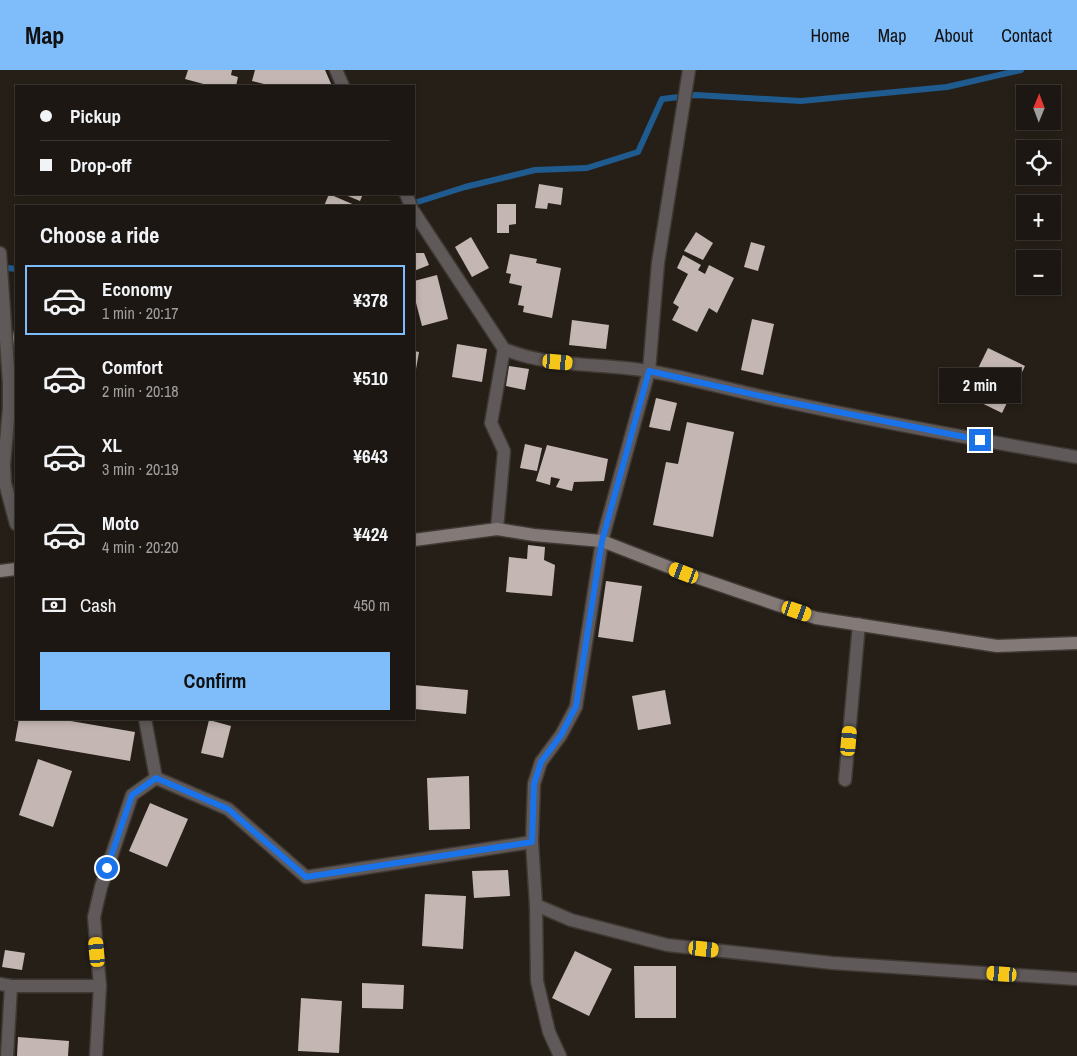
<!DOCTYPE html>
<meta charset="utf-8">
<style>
:root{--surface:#1c1712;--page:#25201b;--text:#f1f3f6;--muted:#a09f9f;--line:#3a3632;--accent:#7fbdfa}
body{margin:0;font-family:"Archivo Narrow",sans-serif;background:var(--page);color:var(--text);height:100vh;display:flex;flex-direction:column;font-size:19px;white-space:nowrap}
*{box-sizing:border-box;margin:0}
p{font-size:16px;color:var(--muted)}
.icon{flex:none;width:28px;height:28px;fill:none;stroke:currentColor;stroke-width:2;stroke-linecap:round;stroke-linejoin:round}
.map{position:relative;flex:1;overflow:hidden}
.details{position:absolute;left:15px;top:135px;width:400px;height:515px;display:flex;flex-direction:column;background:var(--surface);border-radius:0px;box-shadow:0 2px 8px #0003,0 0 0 1px var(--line)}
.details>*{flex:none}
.top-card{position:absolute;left:15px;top:15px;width:400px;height:110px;border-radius:0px;box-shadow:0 2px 8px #0003,0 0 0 1px var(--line);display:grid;align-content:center;height:110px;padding:0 25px;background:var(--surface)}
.needle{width:32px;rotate:1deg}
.controls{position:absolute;left:1016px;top:15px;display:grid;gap:10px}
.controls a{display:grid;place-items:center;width:45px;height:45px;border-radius:0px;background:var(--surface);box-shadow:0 2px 8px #0003,0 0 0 1px var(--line);font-size:25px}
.end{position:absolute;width:22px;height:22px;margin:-11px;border:6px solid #1a73e8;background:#fff;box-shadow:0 0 0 2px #fff}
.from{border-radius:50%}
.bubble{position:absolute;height:35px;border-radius:0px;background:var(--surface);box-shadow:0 2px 8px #0003,0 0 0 1px var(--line);font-size:16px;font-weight:800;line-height:35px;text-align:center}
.car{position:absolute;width:15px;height:30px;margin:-15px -8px;border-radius:6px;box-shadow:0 0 4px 1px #0007;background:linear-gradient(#f5c518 24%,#345 0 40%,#f5c518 0 76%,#345 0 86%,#f5c518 0)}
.top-card b{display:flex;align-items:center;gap:18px;height:48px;font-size:19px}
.top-card b+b{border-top:1px solid var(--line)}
.top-card i{width:12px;height:12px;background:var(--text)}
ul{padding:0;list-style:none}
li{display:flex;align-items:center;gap:15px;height:70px;margin:0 10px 8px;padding:0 15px;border:2px solid transparent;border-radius:0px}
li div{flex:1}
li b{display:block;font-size:19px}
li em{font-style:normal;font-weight:800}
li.selected{border-color:var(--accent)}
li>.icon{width:45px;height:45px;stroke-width:1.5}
h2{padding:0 25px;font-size:22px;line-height:60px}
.pay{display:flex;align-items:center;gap:12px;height:55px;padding:0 25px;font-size:19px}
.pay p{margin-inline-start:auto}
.action{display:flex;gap:10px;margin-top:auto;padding:10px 25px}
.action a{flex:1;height:58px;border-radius:0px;background:var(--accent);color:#111;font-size:20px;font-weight:800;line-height:58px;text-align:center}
header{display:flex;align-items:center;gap:30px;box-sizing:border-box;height:70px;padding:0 25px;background:var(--accent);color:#111}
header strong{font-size:24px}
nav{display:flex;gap:28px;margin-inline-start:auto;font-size:18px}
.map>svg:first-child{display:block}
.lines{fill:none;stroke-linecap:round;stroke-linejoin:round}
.stream{stroke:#205b8f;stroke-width:6}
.building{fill:#c4b7b3}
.street-casing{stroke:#403933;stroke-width:15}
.secondary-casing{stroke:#403933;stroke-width:15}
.street{stroke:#5f5959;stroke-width:12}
.secondary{stroke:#837a78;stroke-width:12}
.route{stroke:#1a73e8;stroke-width:6}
</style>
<header>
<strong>Map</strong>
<nav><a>Home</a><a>Map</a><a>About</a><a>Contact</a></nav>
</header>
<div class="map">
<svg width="1077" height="986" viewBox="0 0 1077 986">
<rect width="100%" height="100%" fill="#261f18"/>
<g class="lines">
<!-- stream -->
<g class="stream">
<path d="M408,135L465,117L535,100L587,98L638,82L662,29L696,25L801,31L947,17L1021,0"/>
<path d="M0,197L16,199"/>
</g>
</g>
<!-- building -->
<g class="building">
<path d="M188,0H232L231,5L238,7L236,16H211L185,9Z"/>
<path d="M255,0H325L332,16H272L252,11Z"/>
<path d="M539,114L563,118L561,135L548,133L547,139L535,138Z"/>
<path d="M329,124L357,136H324Z"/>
<path d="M343,124H363L360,131Z"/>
<path d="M497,134H516V154L509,155V163H497Z"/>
<path d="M696,162L713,173L703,190L684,181Z"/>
<path d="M471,167L489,198L472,207L455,177Z"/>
<path d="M751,172L765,176L758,201L744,197Z"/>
<path d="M414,177L416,183H424L429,195L414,201Z"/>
<path d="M510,184L537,189L536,193L561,198L552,248L523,242L524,236L518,235L522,216L509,213L511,204L506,203Z"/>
<path d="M683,185L701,195L698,200L705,204L709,195L734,208L717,243L709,238L697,262L672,250L679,237L673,233L688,204L677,198Z"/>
<path d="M437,205L448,249L422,256L414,225V211Z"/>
<path d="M752,249L774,254L763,305L741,300Z"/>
<path d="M572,250L609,255L606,279L569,275Z"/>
<path d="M15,252H16V276H12Z"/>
<path d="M457,274L487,279L482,312L452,307Z"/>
<path d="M988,278L1025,296L1002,343L965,325Z"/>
<path d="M414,281L419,282L415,305H414Z"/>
<path d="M509,296L529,299L525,320L506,316Z"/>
<path d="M656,328L677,333L670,361L649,357Z"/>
<path d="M687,352L734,362L713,467L653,455L666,392L678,394Z"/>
<path d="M525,374L542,378L537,401L520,398Z"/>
<path d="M547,375L608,389L604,411L574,412L572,421L556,417L560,409L551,407L550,415L536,411Z"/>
<path d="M528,475L545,477L544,490L555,495L552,526L506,522L509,487L527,489Z"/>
<path d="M606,511L642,516L633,572L598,567Z"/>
<path d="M414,615L468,620L466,644L414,639Z"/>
<path d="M665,620L671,654L638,660L632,626Z"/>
<path d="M19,649H59L135,662L130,691L15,671Z"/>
<path d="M209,650L231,656L223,688L201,683Z"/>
<path d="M38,689L72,701L53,757L19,745Z"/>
<path d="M469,706L470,759L429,760L427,708Z"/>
<path d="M150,733L188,749L167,797L129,781Z"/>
<path d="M508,800L510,826L474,828L472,801Z"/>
<path d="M425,824L466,826L463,879L422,876Z"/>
<path d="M5,880L25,883L22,900L2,897Z"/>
<path d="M575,881L612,899L589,946L552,928Z"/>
<path d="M634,896H676V948H635Z"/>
<path d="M362,913L404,915L403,939L362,938Z"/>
<path d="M301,928L342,931L339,983L298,981Z"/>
<path d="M18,967L69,971L68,986H17Z"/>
</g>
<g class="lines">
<!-- street casing -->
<g class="street-casing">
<g id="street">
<path d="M336,0L343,16"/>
<path d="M406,124L411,136"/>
<path d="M414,142L504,279C550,298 601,293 649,301C694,309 738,322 783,331C880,352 979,370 1077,387"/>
<path d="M0,183L9,313V338L4,395L5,413L16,454"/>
<path d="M497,459L504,381L491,353L504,279"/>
<path d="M145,649L156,708"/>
<path d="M156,708L228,739L306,807L532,772"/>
<path d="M845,710L859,554"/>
<path d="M536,835L571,850L667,875L832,893L1077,909"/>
<path d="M0,914L11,916H100"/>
<path d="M7,986L11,916"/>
<path d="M96,986L100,916L94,847L101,817L132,725L156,708"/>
<path d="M560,986L549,962L537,911L536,835L532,772L534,714L541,692L561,665L576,637L602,471L649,301L658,193L689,0"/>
</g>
</g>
<!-- secondary casing -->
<g class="secondary-casing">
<g id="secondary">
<path d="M414,470L497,459L534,465L602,471L684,503L816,548L997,576L1077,573"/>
<path d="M0,501L16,499"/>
</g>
</g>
<!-- street -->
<use href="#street" class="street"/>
<!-- secondary -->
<use href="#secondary" class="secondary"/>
</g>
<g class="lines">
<!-- route -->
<path class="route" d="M107,798L132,725L156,708L228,739L306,807L532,772L534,714L541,692L561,665L576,636L602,471L649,301L783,331L980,370"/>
</g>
</svg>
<div class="controls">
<a><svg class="needle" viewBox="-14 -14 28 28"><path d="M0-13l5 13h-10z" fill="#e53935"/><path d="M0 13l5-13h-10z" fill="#a09f9f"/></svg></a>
<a><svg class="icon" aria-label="locate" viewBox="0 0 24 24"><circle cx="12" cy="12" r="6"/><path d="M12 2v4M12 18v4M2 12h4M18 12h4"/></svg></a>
<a>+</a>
<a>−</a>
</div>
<i class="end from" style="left:107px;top:798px"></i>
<i class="end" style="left:980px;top:370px"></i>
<div class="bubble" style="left:939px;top:298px;width:82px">2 min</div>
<i class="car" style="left:558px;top:292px;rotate:95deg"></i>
<i class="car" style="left:684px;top:503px;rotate:291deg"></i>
<i class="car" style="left:797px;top:541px;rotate:109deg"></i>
<i class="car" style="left:849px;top:671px;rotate:5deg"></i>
<i class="car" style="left:704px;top:879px;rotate:96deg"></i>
<i class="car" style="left:97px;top:882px;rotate:355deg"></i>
<i class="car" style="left:1002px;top:904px;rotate:274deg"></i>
<div class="top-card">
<b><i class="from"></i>Pickup</b>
<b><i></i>Drop-off</b>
</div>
<section class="details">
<h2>Choose a ride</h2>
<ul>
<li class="selected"><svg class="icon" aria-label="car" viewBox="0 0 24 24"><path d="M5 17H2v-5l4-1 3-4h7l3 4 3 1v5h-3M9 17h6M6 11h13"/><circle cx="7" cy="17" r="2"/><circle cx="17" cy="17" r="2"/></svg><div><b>Economy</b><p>1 min · 20:17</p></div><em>¥378</em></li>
<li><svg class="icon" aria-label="car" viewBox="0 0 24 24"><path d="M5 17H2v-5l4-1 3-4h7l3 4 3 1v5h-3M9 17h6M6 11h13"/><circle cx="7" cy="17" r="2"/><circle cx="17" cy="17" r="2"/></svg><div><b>Comfort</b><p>2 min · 20:18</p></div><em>¥510</em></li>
<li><svg class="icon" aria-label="car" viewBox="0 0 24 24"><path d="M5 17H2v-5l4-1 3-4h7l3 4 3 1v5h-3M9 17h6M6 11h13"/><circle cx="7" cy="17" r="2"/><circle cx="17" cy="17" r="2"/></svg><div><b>XL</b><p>3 min · 20:19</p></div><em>¥643</em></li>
<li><svg class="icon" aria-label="car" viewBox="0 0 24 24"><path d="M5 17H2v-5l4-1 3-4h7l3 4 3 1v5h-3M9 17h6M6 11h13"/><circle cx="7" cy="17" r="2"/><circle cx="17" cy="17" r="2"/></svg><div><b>Moto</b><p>4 min · 20:20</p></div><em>¥424</em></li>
</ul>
<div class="pay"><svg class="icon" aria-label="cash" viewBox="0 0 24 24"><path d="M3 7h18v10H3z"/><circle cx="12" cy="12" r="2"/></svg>Cash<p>450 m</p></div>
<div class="action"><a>Confirm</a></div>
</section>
</div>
